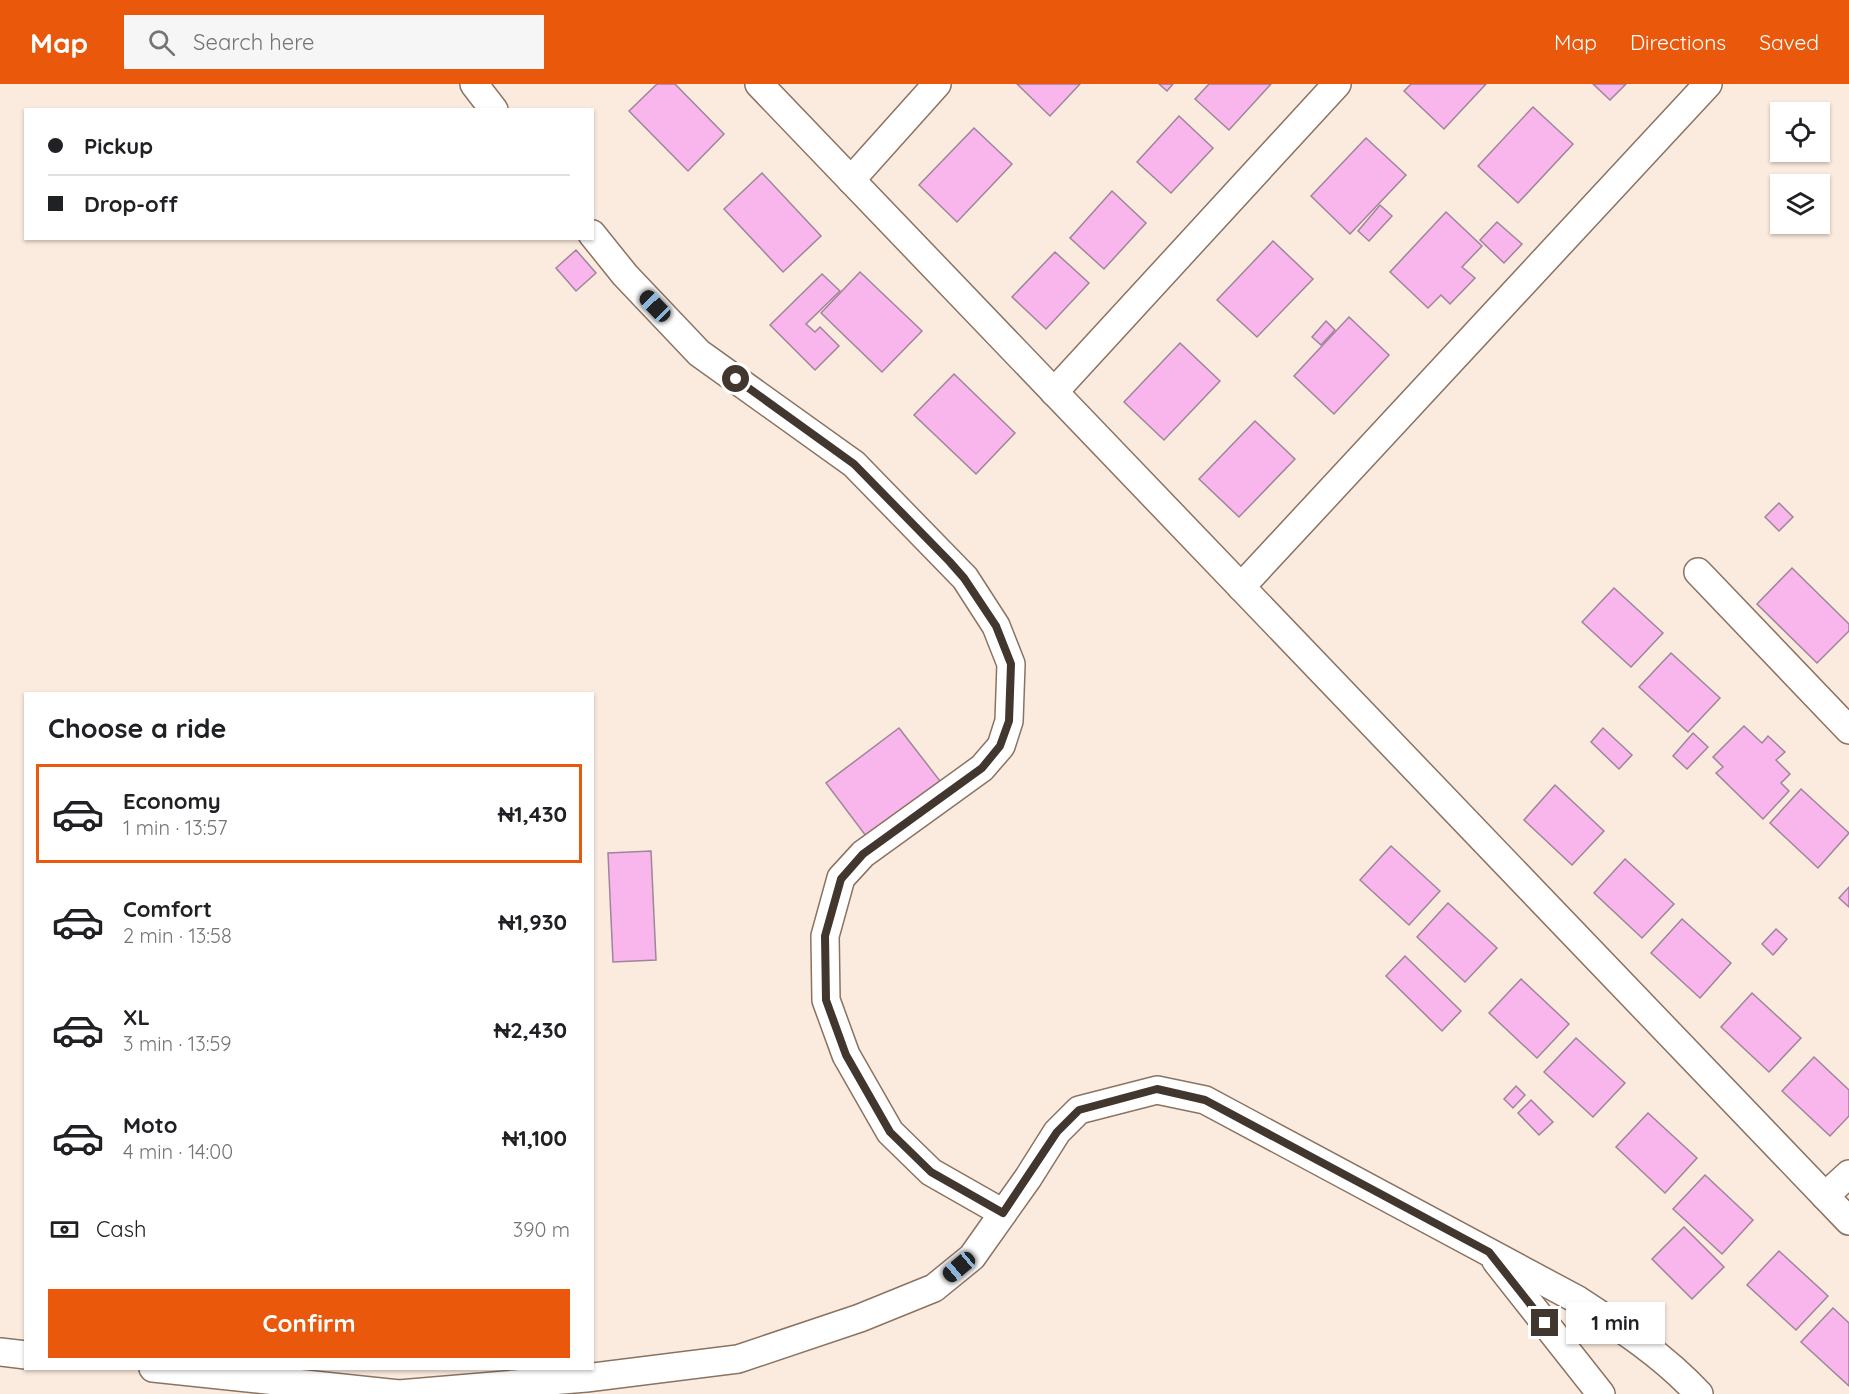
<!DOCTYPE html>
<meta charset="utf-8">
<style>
:root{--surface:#fff;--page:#f6f6f6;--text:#202124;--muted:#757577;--line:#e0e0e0;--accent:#ea580c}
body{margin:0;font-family:Quicksand,sans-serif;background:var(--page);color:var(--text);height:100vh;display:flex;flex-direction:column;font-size:22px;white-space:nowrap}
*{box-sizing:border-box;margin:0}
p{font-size:20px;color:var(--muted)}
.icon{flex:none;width:33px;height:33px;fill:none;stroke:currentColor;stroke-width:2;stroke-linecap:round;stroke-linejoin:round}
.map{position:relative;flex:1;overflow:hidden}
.drawer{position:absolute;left:24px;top:608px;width:570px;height:678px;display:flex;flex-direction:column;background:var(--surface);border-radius:0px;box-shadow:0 2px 4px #0004}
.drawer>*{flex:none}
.hud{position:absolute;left:24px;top:24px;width:570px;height:132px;border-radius:0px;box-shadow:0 2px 4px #0004;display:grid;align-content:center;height:132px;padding:0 24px;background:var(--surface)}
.fabs{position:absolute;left:1770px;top:18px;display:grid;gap:12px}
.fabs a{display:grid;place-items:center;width:60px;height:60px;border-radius:0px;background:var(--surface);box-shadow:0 2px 4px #0004;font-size:30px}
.end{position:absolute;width:27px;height:27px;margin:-14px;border:8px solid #42372f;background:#fff;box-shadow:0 0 0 3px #fff}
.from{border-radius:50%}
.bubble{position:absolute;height:42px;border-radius:0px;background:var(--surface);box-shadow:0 2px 4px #0004;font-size:20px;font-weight:800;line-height:42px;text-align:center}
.car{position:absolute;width:18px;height:36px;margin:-18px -9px;border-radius:8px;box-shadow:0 0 4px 2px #0007;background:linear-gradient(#222 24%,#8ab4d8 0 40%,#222 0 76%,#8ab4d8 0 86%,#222 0)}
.hud b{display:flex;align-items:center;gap:21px;height:57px;font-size:22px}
.hud b+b{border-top:2px solid var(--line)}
.hud i{width:15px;height:15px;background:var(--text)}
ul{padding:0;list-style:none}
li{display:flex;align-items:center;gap:18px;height:99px;margin:0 12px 9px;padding:0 12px;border:3px solid transparent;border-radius:0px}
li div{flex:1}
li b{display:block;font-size:22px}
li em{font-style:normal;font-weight:800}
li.active{border-color:var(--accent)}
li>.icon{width:54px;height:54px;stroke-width:1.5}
h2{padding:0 24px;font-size:27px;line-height:72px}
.pay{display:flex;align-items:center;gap:15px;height:66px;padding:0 24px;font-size:22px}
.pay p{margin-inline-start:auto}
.button{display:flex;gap:12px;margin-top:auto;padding:12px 24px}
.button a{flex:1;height:69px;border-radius:0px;background:var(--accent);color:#fff;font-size:24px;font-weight:800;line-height:69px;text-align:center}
header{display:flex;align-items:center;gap:36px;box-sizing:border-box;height:84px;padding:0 30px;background:var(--accent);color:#fff}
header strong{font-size:28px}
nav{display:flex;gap:33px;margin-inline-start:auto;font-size:21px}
.search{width:420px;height:54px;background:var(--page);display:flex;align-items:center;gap:15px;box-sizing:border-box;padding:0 21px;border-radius:0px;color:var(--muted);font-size:22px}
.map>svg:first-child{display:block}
.building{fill:#f9b6ec;stroke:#9e8599;stroke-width:1.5}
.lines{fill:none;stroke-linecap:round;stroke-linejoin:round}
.street-casing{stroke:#8b7361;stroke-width:30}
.street{stroke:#fff;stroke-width:27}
.route{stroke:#42372f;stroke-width:8}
</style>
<header>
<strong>Map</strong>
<div class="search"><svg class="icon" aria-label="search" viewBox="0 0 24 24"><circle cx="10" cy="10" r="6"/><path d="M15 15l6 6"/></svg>Search here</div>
<nav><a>Map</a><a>Directions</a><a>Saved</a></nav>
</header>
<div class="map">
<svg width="1849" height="1310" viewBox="0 0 1849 1310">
<rect width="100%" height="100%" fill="#fbebdf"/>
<!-- building -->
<g class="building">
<path d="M657,0H675L724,50L688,87L629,27Z"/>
<path d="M1017,0H1080L1050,32Z"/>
<path d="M1159,0H1173L1167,7Z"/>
<path d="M1209,0H1271L1229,46L1195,15Z"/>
<path d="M1411,0H1486L1444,45L1404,7Z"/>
<path d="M1593,0H1626L1610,16Z"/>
<path d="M1533,23L1573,60L1518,119L1478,82Z"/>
<path d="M1179,32L1213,64L1171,109L1137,78Z"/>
<path d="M974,44L1012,80L957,138L919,101Z"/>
<path d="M1366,54L1406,91L1350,150L1311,112Z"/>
<path d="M762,89L821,152L783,188L724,125Z"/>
<path d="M1112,107L1146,139L1104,185L1070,154Z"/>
<path d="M1380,121L1392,132L1369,157L1358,147Z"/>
<path d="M1446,128L1482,162L1462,183L1475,194L1450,220L1441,211L1428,224L1390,188Z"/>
<path d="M1497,138L1522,160L1504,179L1480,156Z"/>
<path d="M1273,157L1313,195L1257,253L1217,216Z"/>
<path d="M576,166L596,189L576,207L556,184Z"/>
<path d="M1055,168L1089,199L1046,245L1012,213Z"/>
<path d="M860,188L922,247L882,288L821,229Z"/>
<path d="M822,190L840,207L806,240L815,248L820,243L839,262L815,286L770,241Z"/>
<path d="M1349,233L1389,271L1334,330L1294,292Z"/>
<path d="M1326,237L1335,246L1321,261L1312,253Z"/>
<path d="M1180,259L1220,297L1164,356L1124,318Z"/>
<path d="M954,290L1015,349L976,390L914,331Z"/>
<path d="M1255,337L1295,375L1239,433L1199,395Z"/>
<path d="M1779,419L1793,433L1779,447L1765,433Z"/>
<path d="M1792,484L1849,540V547L1817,579L1757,520Z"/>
<path d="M1614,504L1663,549L1631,583L1582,538Z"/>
<path d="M1671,569L1720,614L1688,648L1639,603Z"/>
<path d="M1744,642L1762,659L1768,652L1785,668L1776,676L1790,690L1781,699L1789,707L1763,735L1716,689L1723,683L1713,673Z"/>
<path d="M899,644L940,697L866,752L826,699Z"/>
<path d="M1603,644L1632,671L1619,685L1591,658Z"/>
<path d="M1693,649L1708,663L1687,685L1673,672Z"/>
<path d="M1555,701L1604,747L1572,781L1524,736Z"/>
<path d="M1801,705L1849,749L1818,784L1770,739Z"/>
<path d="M1391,762L1440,807L1409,841L1360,796Z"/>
<path d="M651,767L656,876L613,878L608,769Z"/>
<path d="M1625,775L1674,820L1642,854L1594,809Z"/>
<path d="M1849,803V823L1839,814Z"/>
<path d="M1448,819L1497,864L1465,898L1417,853Z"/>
<path d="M1682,835L1731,879L1700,914L1651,869Z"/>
<path d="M1776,845L1787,855L1773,871L1762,860Z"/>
<path d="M1405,872L1461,927L1442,947L1386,892Z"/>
<path d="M1521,895L1569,940L1537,974L1489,929Z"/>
<path d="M1752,909L1801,954L1769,988L1721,943Z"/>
<path d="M1576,954L1625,999L1593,1033L1544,988Z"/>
<path d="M1814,973L1849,1006V1032L1830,1052L1782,1007Z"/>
<path d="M1516,1002L1525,1011L1513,1024L1504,1015Z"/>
<path d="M1531,1016L1553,1038L1539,1051L1518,1029Z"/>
<path d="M1648,1029L1697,1074L1665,1109L1616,1063Z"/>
<path d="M1705,1091L1753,1136L1722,1170L1673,1125Z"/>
<path d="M1684,1143L1724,1183L1692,1215L1652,1175Z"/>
<path d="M1779,1167L1828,1212L1796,1246L1747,1201Z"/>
<path d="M1833,1224L1849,1239V1302L1801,1258Z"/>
</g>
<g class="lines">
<!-- street casing -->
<g class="street-casing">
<g id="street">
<path d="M474,0L494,26"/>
<path d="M759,0L1849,1137"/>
<path d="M851,96L937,0"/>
<path d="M592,150L625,191L699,269L854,380L965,494L996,542L1011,580L1009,637L1001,662L982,684L863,770L841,794L825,852L826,916L846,971L890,1048L931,1088L1003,1129"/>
<path d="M1054,308L1337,0"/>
<path d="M1698,488L1849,646"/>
<path d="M1241,503L1708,0"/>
<path d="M1825,1112L1849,1090"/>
<path d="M1496,1177L1601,1310"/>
<path d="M0,1268L26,1271"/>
<path d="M153,1284L399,1310L586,1294L738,1275L860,1234L934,1204L972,1173L1028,1094L1057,1048L1079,1026L1157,1006L1205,1016L1578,1216C1621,1244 1664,1272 1699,1310"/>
</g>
</g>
<!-- street -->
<use href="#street" class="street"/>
</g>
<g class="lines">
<!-- route -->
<path class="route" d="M736,295L854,380L949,477L964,494L996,542L1011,580L1009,637L1000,662L982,684L863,770L841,795L825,852L826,916L846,971L890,1048L931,1088L1003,1129L1057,1048L1079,1026L1157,1005L1205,1016L1489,1168L1545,1239"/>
</g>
</svg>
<div class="fabs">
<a><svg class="icon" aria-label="locate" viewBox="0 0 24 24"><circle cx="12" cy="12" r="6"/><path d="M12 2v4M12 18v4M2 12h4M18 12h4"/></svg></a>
<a><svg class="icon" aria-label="layers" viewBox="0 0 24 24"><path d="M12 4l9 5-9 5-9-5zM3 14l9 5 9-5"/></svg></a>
</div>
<i class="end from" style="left:736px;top:295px"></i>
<i class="end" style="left:1545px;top:1239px"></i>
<div class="bubble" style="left:1566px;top:1218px;width:99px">1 min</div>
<i class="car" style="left:655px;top:222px;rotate:316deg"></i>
<i class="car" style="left:959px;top:1183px;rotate:230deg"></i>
<div class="hud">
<b><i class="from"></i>Pickup</b>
<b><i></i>Drop-off</b>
</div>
<section class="drawer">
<h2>Choose a ride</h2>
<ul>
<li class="active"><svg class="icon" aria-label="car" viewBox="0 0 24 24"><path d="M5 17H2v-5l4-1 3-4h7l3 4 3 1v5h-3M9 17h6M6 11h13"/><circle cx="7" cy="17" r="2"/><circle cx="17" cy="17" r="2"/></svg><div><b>Economy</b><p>1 min · 13:57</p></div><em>₦1,430</em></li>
<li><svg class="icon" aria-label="car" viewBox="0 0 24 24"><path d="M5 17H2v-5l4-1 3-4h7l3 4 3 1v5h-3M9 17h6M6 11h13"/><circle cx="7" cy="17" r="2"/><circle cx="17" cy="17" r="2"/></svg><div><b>Comfort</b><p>2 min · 13:58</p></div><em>₦1,930</em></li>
<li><svg class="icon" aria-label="car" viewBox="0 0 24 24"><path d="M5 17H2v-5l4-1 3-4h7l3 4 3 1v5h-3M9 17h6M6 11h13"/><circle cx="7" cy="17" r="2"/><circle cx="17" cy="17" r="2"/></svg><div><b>XL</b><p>3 min · 13:59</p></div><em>₦2,430</em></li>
<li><svg class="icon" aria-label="car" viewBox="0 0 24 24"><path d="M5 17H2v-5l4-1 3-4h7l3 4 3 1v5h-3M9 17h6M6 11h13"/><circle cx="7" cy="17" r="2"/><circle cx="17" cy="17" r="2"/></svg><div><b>Moto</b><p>4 min · 14:00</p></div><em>₦1,100</em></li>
</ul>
<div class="pay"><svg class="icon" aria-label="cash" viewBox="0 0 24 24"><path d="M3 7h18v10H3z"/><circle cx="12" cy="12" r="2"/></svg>Cash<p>390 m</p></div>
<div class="button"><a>Confirm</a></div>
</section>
</div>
